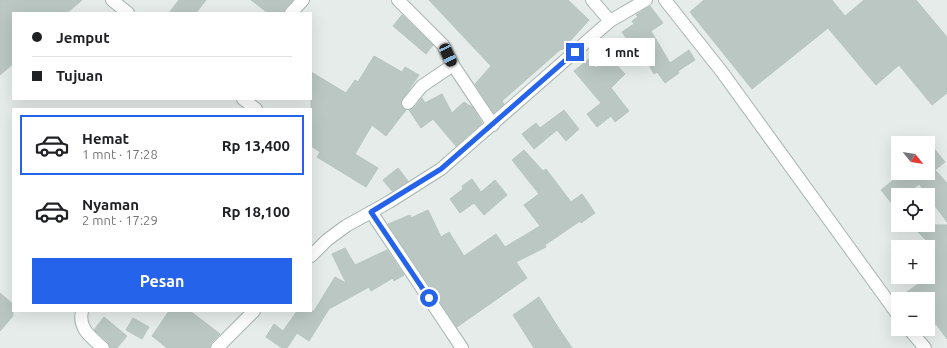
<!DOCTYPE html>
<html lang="id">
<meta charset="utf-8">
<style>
:root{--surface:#fff;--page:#f2f2f2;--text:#202124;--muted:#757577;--line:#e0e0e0;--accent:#2563eb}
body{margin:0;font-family:Ubuntu,sans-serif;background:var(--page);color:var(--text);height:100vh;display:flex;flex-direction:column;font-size:15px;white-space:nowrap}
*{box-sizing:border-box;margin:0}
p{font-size:13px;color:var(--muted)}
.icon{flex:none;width:22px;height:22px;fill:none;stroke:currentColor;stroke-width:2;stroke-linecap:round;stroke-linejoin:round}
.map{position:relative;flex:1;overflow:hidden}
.side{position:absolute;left:12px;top:108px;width:300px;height:204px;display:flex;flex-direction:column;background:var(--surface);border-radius:0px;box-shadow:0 4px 16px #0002}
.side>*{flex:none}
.top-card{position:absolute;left:12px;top:12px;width:300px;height:88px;border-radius:0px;box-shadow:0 4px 16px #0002;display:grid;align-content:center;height:88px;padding:0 20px;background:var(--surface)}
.needle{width:26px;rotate:120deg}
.fabs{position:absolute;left:891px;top:136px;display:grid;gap:8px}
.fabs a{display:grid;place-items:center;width:44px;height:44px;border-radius:0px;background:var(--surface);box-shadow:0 4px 16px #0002;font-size:20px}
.end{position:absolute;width:18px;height:18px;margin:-9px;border:5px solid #2563eb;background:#fff;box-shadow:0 0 0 2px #fff}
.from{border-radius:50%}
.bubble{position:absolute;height:28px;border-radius:0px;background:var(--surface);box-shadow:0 4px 16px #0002;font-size:13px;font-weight:700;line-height:28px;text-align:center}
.car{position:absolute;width:12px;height:24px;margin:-12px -6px;border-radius:5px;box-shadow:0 0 3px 1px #0007;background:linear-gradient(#222 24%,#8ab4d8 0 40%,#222 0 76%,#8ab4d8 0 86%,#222 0)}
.top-card b{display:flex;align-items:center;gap:14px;height:38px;font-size:15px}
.top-card b+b{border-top:1px solid var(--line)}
.top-card i{width:10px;height:10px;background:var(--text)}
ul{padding:7px 0 0;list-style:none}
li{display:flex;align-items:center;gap:12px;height:60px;margin:0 8px 6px;padding:0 12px;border:2px solid transparent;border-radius:0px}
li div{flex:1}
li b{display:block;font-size:15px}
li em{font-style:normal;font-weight:700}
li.selected{border-color:var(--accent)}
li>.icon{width:36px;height:36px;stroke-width:1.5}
.primary-button{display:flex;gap:8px;margin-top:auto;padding:8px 20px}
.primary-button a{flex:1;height:46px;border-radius:0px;background:var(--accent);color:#fff;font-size:16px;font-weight:700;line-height:46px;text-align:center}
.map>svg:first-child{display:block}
.building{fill:#bac7c2;stroke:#b8c5c0}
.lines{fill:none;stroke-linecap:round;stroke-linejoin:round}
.street-casing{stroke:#a8b4b0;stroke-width:14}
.street{stroke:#fff;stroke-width:12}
.route{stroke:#2563eb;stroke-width:5}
</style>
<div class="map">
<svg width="947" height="348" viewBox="0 0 947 348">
<rect width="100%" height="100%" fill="#e5ece9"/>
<!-- building -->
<g class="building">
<path d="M0,0H82L67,13H13V64L0,75Z"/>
<path d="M179,0H206L196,13H169Z"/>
<path d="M251,0H293L285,8L284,13H268Z"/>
<path d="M429,0H568L589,20L562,50L561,49L502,101L504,104L494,113L475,84L491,66Z"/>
<path d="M704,0H832L845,16L864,0H916L947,37V93L932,105L899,65L876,85L828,28L752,89L690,12Z"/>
<path d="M650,6L663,23L651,31L670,63L689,50L695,60L678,71L679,73L665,83L657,72L654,74L636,43L632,46L622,32L634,24L632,21L638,17L636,15Z"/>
<path d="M402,15L433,45L426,54L393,26Z"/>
<path d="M374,56L402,72L405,67L419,75L401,101V106L406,110L386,136L372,125L355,154L378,168L366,187L317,157L320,152L311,146V72L346,93L355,80L358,82Z"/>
<path d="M608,56L625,74L611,88L629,111L615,122L611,116L597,127L587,114L601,103L574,71L589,59L596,68Z"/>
<path d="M442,94L452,113L464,102L472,107L482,123L456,146L433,119L421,128L409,110L414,108L422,98L425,103Z"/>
<path d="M564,110L579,129L566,141L557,130L534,149L522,134L536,123L540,128Z"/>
<path d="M928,141L945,162L935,170L947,183V222L919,184L906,195H898V211L881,190L902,173H928Z"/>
<path d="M524,150L543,171L546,169L571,202L582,194L595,213L581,223L580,221L545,245L546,247L516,262L527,278L457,327L388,224L410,215L411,218L428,210L441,237L449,232L464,256L496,234L505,247L540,226L524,205L539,194L512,160Z"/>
<path d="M398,168L408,181L392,191L383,180Z"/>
<path d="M472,179L481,192L495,180L507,195L484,215L474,203L460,213L450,199L463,189L462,186Z"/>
<path d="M911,225H947V339L936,324L934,326L928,317V299H897L928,277V242Z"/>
<path d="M345,248L355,265L387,250L404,275L394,281L393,278L371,291L369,287L329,309L309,341L297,333L287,348H282L266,337L274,324L283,331L297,311H314L335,277L346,283L332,254Z"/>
<path d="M0,293L13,304V316L0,331Z"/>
<path d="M539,297L556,324L572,348H534L513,315Z"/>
<path d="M169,311H190L220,334L211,343L210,348H167L152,336Z"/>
<path d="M104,317L127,336L117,348H110L108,342L94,330Z"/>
<path d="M133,318L149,327L142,339L126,330Z"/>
</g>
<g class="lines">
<!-- street casing -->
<g class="street-casing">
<g id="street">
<path d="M112,0L128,13"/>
<path d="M398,0L443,45L453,65"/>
<path d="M592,0L610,21"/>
<path d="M665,0L722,72L898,315"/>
<path d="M291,13L303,0"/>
<path d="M243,99L256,109"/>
<path d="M408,103L422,86L453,65L493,125"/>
<path d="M371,212L462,348"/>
<path d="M311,256L327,240L346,226L389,202L441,169L610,21L646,0"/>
<path d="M82,311C78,329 91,337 103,348"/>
<path d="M909,329L925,348"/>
<path d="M217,348L254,311"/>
</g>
</g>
<!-- street -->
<use href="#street" class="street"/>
</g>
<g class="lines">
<!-- route -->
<path class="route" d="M429,298L371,212L441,169L575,52"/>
</g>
</svg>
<div class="fabs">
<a><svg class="needle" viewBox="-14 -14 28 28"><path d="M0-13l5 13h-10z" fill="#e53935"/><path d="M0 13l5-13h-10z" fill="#757577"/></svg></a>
<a><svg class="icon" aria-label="locate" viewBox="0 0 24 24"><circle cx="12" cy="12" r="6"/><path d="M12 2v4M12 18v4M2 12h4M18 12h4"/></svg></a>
<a>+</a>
<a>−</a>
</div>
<i class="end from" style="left:429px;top:298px"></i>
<i class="end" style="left:575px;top:52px"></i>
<div class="bubble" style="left:589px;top:38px;width:66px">1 mnt</div>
<i class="car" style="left:448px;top:55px;rotate:155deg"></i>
<div class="top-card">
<b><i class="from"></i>Jemput</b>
<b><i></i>Tujuan</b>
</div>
<section class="side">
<ul>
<li class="selected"><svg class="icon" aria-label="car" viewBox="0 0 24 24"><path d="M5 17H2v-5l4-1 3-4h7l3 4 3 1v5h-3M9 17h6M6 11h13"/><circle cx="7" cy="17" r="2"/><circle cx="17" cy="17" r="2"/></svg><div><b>Hemat</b><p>1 mnt · 17:28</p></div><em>Rp 13,400</em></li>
<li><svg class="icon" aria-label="car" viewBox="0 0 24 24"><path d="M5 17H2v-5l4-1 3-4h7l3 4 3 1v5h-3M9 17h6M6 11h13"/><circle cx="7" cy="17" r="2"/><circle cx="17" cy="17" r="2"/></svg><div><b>Nyaman</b><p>2 mnt · 17:29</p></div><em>Rp 18,100</em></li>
</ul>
<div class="primary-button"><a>Pesan</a></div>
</section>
</div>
